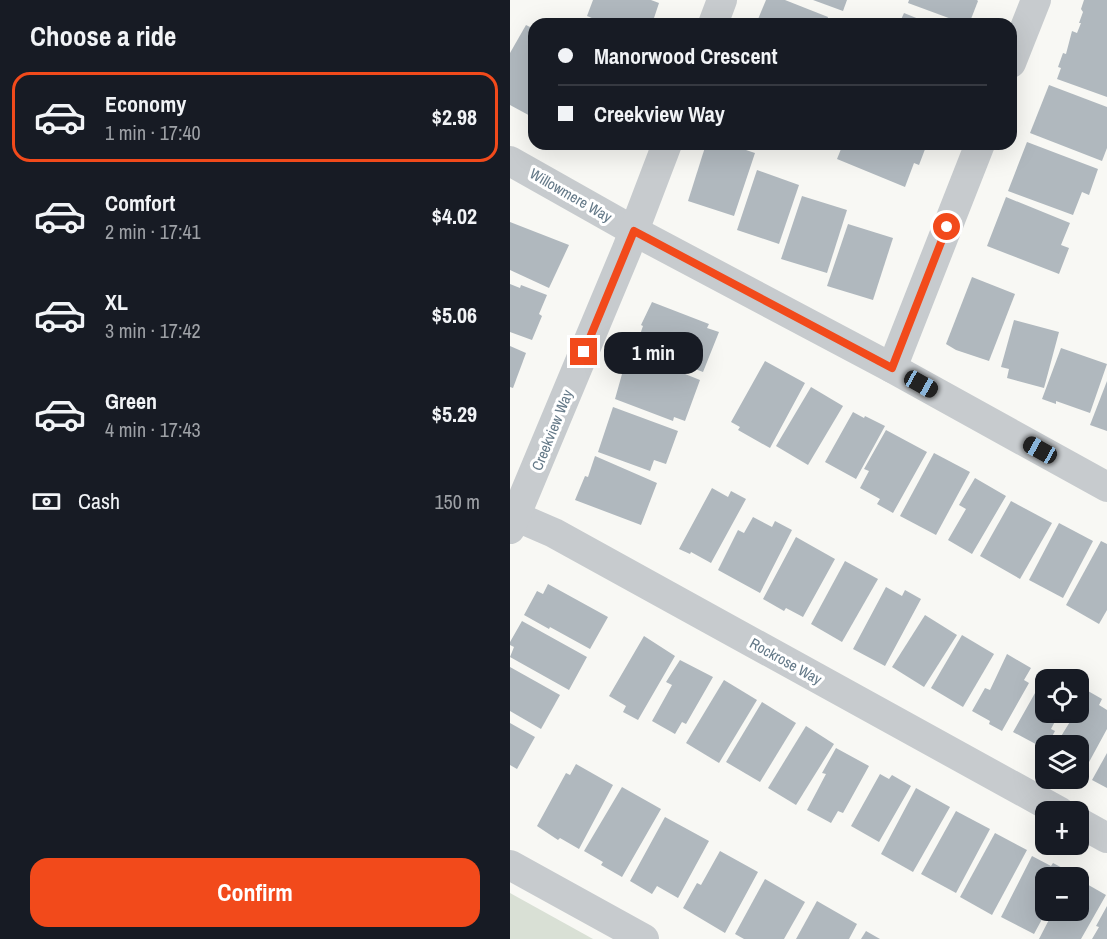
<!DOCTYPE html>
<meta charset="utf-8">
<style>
:root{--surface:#171b24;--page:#242831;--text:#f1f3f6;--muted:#9ea1a6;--line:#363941;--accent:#f24a1b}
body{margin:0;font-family:"Archivo Narrow",sans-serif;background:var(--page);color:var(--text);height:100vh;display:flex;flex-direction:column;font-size:22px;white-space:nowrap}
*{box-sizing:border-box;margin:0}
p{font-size:20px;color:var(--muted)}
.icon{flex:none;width:33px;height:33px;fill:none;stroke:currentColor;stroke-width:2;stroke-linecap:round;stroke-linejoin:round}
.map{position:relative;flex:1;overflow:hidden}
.details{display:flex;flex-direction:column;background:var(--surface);width:510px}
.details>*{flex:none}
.hud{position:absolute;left:18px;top:18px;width:489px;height:132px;border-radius:18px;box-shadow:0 6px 24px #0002;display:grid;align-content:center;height:132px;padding:0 30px;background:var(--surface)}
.fabs{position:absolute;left:525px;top:669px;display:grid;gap:12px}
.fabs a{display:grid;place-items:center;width:54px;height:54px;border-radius:12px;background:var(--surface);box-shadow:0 6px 24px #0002;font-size:30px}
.end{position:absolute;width:27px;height:27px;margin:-14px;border:8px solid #f24a1b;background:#fff;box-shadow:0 0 0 3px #fff}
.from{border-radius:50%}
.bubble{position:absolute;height:42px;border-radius:18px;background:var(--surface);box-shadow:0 6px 24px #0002;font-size:20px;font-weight:700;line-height:42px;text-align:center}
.car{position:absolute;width:18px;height:36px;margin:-18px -9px;border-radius:8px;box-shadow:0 0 4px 2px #0007;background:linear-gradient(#222 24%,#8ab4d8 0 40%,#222 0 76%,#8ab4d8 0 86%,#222 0)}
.hud b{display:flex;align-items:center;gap:21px;height:57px;font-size:22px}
.hud b+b{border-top:2px solid var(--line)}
.hud i{width:15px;height:15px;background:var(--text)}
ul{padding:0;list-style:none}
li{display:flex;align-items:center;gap:18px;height:90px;margin:0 12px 9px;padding:0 18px;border:3px solid transparent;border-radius:18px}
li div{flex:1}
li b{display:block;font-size:22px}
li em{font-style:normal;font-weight:700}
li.on{border-color:var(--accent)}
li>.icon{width:54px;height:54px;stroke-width:1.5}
h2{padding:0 30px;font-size:27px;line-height:72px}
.pay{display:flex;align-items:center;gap:15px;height:66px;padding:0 30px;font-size:22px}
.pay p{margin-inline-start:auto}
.button{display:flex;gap:12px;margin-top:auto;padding:12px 30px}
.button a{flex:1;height:69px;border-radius:18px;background:var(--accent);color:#fff;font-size:24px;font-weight:700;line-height:69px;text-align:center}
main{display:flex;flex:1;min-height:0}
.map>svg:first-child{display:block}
.green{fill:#d9e0d5}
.building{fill:#b0b8be}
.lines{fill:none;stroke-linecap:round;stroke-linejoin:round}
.street{stroke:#c7cbce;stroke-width:30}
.route{stroke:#f24a1b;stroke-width:8}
.labels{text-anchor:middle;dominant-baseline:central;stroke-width:6;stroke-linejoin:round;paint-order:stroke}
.street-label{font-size:15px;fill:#647988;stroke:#fff}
</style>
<main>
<section class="details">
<h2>Choose a ride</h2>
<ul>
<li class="on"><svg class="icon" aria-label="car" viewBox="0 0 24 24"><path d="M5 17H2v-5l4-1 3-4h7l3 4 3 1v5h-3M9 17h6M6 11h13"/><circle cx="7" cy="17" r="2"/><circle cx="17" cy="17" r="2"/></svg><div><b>Economy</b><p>1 min · 17:40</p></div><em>$2.98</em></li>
<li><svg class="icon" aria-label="car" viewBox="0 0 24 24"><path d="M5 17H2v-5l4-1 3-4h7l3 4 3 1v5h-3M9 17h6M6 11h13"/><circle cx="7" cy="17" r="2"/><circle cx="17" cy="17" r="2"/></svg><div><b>Comfort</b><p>2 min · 17:41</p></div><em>$4.02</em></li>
<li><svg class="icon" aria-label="car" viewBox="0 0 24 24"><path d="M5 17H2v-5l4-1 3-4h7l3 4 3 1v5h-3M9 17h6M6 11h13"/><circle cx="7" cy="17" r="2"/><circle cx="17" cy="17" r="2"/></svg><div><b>XL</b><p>3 min · 17:42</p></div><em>$5.06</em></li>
<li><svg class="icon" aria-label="car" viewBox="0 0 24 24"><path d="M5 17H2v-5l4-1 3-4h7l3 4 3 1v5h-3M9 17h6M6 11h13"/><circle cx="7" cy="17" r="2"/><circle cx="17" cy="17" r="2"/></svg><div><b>Green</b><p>4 min · 17:43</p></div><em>$5.29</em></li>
</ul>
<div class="pay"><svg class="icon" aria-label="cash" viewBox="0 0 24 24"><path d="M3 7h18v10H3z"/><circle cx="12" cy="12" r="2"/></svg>Cash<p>150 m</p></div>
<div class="button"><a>Confirm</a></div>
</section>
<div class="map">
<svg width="597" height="939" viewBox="0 0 597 939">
<rect width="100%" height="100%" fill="#f8f8f4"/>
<!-- green -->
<path class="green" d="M0,893L83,939H0Z"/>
<!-- building -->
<g class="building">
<path d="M83,0H141L149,3L142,24H96L77,16Z"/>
<path d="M256,0H275L318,17L316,24H246Z"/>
<path d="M303,0H337L333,11Z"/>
<path d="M399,0H467L468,1L461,19L458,24H455L398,3Z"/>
<path d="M574,0H597V97L547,79L551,68L548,67L553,53L556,54L562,31L567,33L571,23H569L573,12L571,9Z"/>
<path d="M394,13L421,24H389Z"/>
<path d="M16,25L24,29V118L0,105V53Z"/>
<path d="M539,85L597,107V148L592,161L520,133Z"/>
<path d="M517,142L588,169L579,195L572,192L563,215L498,191Z"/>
<path d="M196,144H218L245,153L224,216L178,201Z"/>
<path d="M333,144H417L409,165L404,163L395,187L327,159Z"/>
<path d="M247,170L289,185L269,244L227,230Z"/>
<path d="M292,196L337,210L317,273L271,259Z"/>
<path d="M496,197L560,223L551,245L559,248L549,274L477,246Z"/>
<path d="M0,222L59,245L39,288L0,270Z"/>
<path d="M338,224L383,238L363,300L317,286Z"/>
<path d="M462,277L505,294L479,361L446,350L436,344Z"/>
<path d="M0,284L10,288L11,285L37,295L29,314L32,316L22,340L0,332Z"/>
<path d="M142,302L199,324L197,328L209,332L193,372L126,346L133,326L131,325Z"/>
<path d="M504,320L549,332L534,388L497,378L499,369L491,367Z"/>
<path d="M0,346L16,353L3,388L0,387Z"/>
<path d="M551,348L597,364L580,413L546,401V404L532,399Z"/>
<path d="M123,353L190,380L175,421L164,417L163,421L105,399L112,374Z"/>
<path d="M255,361L295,383L260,448L228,430L230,427L221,422Z"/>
<path d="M597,381V431L580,425Z"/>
<path d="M301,387L333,406L298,465L266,446Z"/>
<path d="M103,407L168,431L156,464L144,460L140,471L88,452Z"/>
<path d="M343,412L354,418L355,416L375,426L346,479L315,462Z"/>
<path d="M376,430L417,452L383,513L367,504L370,499L350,488L359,471L354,469Z"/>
<path d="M424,453L460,472L426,535L390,516Z"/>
<path d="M85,456L147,483L131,525L65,500L75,476L78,477Z"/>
<path d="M465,478L496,496L462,554L438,540L456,509L449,505Z"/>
<path d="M202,488L218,497L221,491L236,499L201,563L181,552L180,554L169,549Z"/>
<path d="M501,501L542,523L510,579L470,556Z"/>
<path d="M243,517L262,527L265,521L282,530L250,593L208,570L228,530L234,533Z"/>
<path d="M549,523L583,541L553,598L519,580Z"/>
<path d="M286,537L325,559L293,617L276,608L274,611L253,599Z"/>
<path d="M591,541L597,544V610L589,624L556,605Z"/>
<path d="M335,561L368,579L332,642L301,624Z"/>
<path d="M38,584L98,617L80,649L40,627L39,629L14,615L27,591L33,594Z"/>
<path d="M376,587L392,596L395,590L411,599L375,666L343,649Z"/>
<path d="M415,615L447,635L414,687L382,667Z"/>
<path d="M12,621L77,657L59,690L0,657L4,647L0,645V642Z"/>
<path d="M452,635L484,654L453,707L421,688Z"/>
<path d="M134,636L165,656L128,720L113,712L116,706L99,696Z"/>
<path d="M497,654L521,668L514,680L519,683L492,731L479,724L480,721L462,711L475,688L480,690Z"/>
<path d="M170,660L203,677L176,724L172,722L165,734L142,721L162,685L156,682Z"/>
<path d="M0,667L50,695L31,729L0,711Z"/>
<path d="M214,680L247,700L209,763L176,743Z"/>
<path d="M536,682V712H550L541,729L545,731L535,749L503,732L529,686L533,687Z"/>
<path d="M578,691L592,699L589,705L597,710V729L572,775L568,773V746H545L566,712H568V707Z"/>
<path d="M252,702L286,723L250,782L216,762Z"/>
<path d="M0,723L25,737L7,769L0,765Z"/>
<path d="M296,726L324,744L286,805L258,788Z"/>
<path d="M326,748L359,766L333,813L328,811L321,823L297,810L316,774L312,773Z"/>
<path d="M597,753V788L582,780Z"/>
<path d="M66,764L103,785L69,849L50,838L48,840L27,826L56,773L60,775Z"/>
<path d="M370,774L379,779L382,775L401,786L369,842L341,826Z"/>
<path d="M112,787L151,809L112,877L91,865L93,862L74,851Z"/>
<path d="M406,788L440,807L403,872L371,854Z"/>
<path d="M446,811L480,829L446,893L411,874Z"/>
<path d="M155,817L199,841L168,898L147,886L142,894L120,881Z"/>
<path d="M485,833L517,850L482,915L450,897Z"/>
<path d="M210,851L248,872L215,933L173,908L187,883L191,885Z"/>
<path d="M522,856L541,866L543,863L558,871L555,878H536L537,910L524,934L491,917Z"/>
<path d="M255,879L295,902L274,939H234L225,934Z"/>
<path d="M568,879L596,895L571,939H529L544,910H568Z"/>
<path d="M307,901L347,924L339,939H286Z"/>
<path d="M597,906V939H582L589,927L586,926Z"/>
<path d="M356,931L370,939H351Z"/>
</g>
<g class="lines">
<!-- street -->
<g class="street">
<path d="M203,24L212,0"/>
<path d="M501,63L526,0"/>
<path d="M0,161L124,231L382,368L597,487"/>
<path d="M382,368L470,144"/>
<path d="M0,514L44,533L550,812"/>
<path d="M0,529L117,249L157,144"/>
<path d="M568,822L597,838"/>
<path d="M0,865L134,939"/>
</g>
</g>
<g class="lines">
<!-- route -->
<path class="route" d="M74,352L124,231L382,368L437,227"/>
</g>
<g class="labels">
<!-- street labels -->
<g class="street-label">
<text transform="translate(61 195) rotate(30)">Willowmere Way</text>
<text transform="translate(42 430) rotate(-68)">Creekview Way</text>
<text transform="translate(276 661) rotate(29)">Rockrose Way</text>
</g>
</g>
</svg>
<div class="fabs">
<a><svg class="icon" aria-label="locate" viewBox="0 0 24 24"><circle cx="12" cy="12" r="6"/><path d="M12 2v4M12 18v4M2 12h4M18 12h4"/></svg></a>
<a><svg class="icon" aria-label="layers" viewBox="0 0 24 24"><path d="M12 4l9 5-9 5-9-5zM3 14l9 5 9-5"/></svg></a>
<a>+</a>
<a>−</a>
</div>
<i class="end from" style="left:437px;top:227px"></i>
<i class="end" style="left:74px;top:352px"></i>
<div class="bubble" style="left:94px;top:332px;width:99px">1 min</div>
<i class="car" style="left:411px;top:384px;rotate:119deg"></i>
<i class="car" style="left:530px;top:450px;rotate:299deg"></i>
<div class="hud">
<b><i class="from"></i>Manorwood Crescent</b>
<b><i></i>Creekview Way</b>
</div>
</div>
</main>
